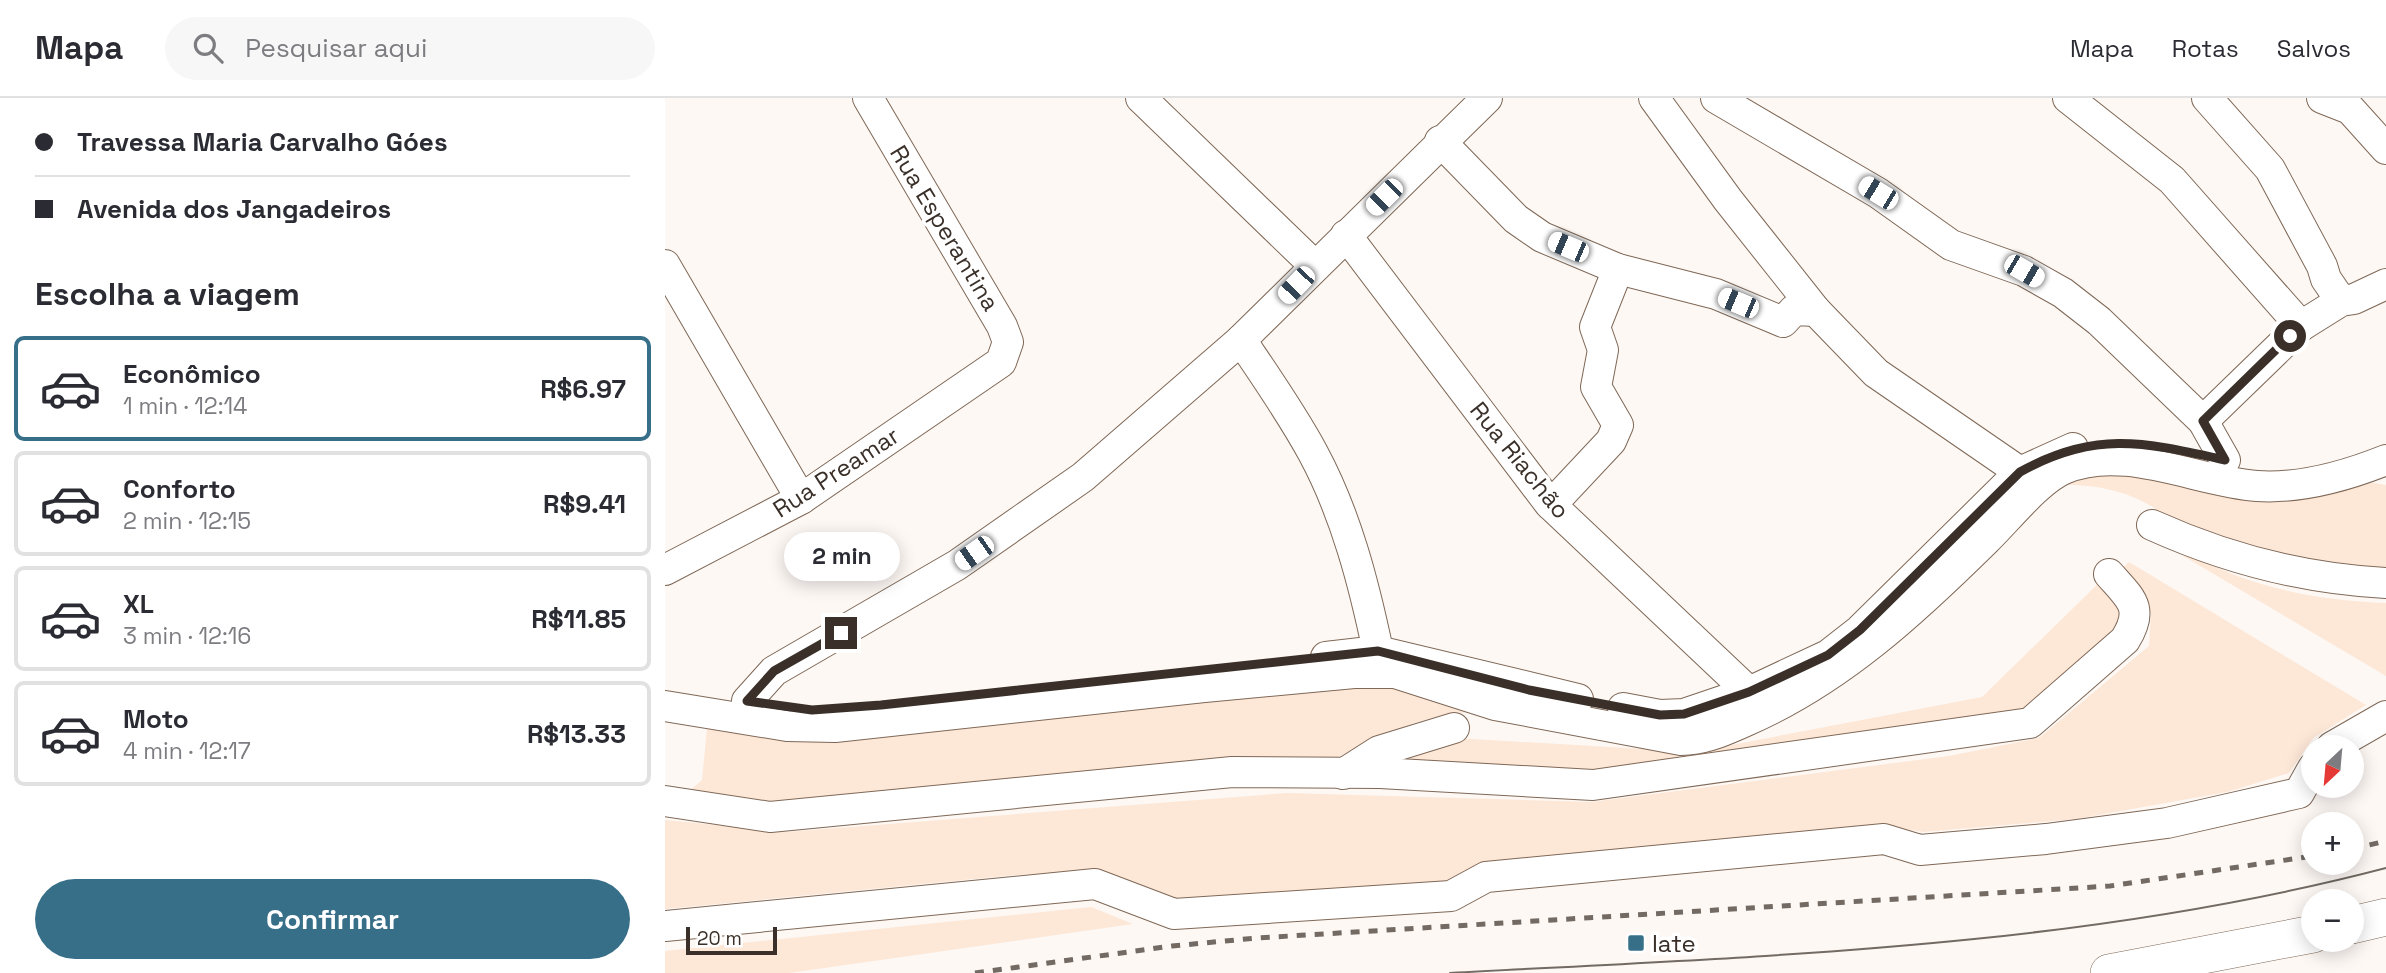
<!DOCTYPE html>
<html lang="pt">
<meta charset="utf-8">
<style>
:root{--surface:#fff;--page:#f7f7f7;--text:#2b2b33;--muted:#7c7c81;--line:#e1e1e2;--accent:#376f89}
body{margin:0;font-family:"Space Grotesk",sans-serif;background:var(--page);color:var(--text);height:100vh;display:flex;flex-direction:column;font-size:26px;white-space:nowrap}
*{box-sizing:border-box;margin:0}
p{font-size:23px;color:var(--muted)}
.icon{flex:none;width:38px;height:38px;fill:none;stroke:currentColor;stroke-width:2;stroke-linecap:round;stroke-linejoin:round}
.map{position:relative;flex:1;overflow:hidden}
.side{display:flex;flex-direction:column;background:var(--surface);width:665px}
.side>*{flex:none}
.guide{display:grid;align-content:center;height:154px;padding:0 35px;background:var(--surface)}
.needle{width:46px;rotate:206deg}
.tools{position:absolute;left:1636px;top:637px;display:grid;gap:14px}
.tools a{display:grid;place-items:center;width:63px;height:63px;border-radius:50%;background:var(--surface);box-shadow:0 4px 18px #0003;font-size:35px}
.scale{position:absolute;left:21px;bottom:18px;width:91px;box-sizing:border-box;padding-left:7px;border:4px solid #3a3029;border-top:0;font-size:19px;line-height:24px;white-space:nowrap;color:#3a3029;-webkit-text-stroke:5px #fff;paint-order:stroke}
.end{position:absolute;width:32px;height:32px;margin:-16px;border:9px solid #3a3029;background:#fff;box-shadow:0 0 0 4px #fff}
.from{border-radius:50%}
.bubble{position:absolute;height:49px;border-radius:24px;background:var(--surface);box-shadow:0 4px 18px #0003;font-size:23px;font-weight:600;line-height:49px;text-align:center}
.car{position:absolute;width:21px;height:42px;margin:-21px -10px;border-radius:9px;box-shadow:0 0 5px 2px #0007;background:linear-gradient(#fff 24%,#345 0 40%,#fff 0 76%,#345 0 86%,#fff 0)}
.guide b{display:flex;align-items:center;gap:24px;height:66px;font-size:26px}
.guide b+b{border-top:2px solid var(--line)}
.guide i{width:18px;height:18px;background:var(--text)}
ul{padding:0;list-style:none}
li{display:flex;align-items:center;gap:21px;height:105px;margin:0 14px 10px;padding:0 21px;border:4px solid var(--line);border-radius:10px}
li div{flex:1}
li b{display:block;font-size:26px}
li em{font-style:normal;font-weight:600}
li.current{border-color:var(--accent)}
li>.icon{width:63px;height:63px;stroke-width:1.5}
h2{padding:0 35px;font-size:32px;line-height:84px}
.primary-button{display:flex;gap:14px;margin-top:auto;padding:14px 35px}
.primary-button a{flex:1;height:80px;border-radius:42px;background:var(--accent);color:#fff;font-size:28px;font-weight:600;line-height:80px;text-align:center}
header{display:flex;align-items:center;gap:42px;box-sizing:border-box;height:98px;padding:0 35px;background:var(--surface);border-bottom:2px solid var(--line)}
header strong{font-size:33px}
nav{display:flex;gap:38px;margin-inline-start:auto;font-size:24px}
.search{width:490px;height:63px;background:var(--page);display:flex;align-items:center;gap:18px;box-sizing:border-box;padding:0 24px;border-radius:38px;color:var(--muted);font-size:26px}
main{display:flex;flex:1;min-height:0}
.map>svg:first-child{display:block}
.green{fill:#fde7d7}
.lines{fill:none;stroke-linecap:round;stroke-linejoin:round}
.minor-casing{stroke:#7f6857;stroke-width:32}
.major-casing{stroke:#7f6857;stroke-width:38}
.minor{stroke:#fff;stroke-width:30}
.major{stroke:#fff;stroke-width:37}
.tram{stroke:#726a63;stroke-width:2}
.rail{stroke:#726a63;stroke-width:5;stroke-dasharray:9 9;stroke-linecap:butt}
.route{stroke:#3a3029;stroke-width:9}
.poi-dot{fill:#376f89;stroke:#fff;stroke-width:2.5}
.labels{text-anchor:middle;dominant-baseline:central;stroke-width:7;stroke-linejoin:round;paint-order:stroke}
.street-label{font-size:24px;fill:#3a3029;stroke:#fff}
.poi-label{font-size:24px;fill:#3a3029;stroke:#fff;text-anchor:start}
</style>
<header>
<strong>Mapa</strong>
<div class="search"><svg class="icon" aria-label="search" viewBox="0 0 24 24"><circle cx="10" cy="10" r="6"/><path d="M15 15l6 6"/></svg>Pesquisar aqui</div>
<nav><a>Mapa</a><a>Rotas</a><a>Salvos</a></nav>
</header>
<main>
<section class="side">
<div class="guide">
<b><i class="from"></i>Travessa Maria Carvalho Góes</b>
<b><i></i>Avenida dos Jangadeiros</b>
</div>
<h2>Escolha a viagem</h2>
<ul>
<li class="current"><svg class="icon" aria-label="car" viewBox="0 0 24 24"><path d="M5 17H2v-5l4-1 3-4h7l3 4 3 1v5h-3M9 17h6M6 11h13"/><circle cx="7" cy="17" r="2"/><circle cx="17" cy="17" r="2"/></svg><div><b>Econômico</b><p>1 min · 12:14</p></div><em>R$6.97</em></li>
<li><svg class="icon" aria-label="car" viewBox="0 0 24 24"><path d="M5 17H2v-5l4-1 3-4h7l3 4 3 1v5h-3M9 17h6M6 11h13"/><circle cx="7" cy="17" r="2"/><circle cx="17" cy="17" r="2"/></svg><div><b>Conforto</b><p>2 min · 12:15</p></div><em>R$9.41</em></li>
<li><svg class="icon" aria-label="car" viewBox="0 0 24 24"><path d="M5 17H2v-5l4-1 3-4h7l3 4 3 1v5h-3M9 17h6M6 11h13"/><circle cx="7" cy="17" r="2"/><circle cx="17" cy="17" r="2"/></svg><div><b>XL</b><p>3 min · 12:16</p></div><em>R$11.85</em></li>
<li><svg class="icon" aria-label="car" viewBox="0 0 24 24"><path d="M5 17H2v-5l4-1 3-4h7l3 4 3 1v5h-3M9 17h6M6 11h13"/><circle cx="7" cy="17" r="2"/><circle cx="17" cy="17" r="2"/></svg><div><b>Moto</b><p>4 min · 12:17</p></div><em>R$13.33</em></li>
</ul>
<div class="primary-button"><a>Confirmar</a></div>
</section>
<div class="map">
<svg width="1721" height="875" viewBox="0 0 1721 875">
<rect width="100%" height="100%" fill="#fdf8f4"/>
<!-- green -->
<g class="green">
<path d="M1414,375L1696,383L1721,387V474C1640,468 1566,443 1490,417L1491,411C1458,390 1427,387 1389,386Z"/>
<path d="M1488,440C1514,451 1540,465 1567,476C1616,495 1668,503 1721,505V578Z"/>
<path d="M1464,464L1701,607L1648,640L1624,675L1562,694L1411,721L1258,734L1227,729L779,789L510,804L429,774L350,777L0,811V722L121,734L622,695L926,704L1284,658L1374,640L1484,548L1486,515L1454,473Z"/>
<path d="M1436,483L1459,505L1449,539L1362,614L931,679L715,667L790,640L1030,654L1317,599Z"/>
<path d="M684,587L734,589L806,614L782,616L749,625L655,667L110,709L19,698L37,682L42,630Z"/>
<path d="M426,809L468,826L124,875H0V853Z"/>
</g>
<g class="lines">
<!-- minor casing -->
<g class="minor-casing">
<g id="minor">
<path d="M476,0L650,168"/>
<path d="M989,0L1063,102L1151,213L1211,275L1355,374"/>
<path d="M1051,0L1213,95L1286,147L1359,173L1398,195L1434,223L1538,323L1560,362"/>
<path d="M1403,0L1507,82L1636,228"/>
<path d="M1542,0L1605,71L1657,168L1661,181L1676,203"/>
<path d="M1657,0L1685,11L1721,51"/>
<path d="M775,43L851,121L877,139L953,171L1051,196L1118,224L1129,212L1151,213"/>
<path d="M681,137L884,405L1084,594"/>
<path d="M0,167L136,401"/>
<path d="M576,242C601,279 627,316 648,355C681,416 699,486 713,553"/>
<path d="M1538,323L1636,228L1676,203L1689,201L1721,186"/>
<path d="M886,407L946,343L953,327L931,289L938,252L930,229L953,171"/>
<path d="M1487,427C1560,460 1641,481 1721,485"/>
<path d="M0,472L136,401L336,264L343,244L337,228L203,0"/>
<path d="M661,559L713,553L913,601"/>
<path d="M82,603L109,573L292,467L418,379L576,242L822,0"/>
<path d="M0,608L122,628L170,629L539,589L689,575H730L830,607L1016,642C1040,642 1060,632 1081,623C1175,582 1249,513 1321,442C1342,422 1373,382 1399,371C1458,345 1533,384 1592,388C1636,391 1681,378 1721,362"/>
<path d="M958,610L995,617L1019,616L1084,594L1163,557L1195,532L1355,374L1408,350"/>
<path d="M1667,649L1721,618"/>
<path d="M678,676L714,653L789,630"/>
<path d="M0,703L105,719L567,674L715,675L928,687L1365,625L1460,542C1480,510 1466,501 1444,476"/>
<path d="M0,828L430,786L509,816L786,798L821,779L1219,741L1255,752L1381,741L1502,725L1634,695L1648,670"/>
</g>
</g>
<!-- major casing -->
<g class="major-casing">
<g id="major">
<path d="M1687,827L1721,819"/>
<path d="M1444,875L1648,836"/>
</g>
</g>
<!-- minor -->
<use href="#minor" class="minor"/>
<!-- major -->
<use href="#major" class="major"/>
<!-- tram -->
<path class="tram" d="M785,875C1098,858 1416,850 1721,770"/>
<!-- rail -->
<g class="rail">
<path d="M1687,751L1721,743"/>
<path d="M310,875L507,848L592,840L1445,788L1648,758"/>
</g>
</g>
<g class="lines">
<!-- route -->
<path class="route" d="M176,535L109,573L82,603L147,612L216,607L713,553L864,592L995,617L1019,616L1084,594L1163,557L1195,532L1355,374C1430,332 1479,344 1560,362L1538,323L1625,238"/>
</g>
<!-- markers -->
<rect class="poi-dot" x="962" y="836" width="18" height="18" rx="3.5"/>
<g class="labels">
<!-- street labels -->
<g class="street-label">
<text transform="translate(280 130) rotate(59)">Rua Esperantina</text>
<text transform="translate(855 362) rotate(51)">Rua Riachão</text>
<text transform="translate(171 374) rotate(-33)">Rua Preamar</text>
</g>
<!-- poi labels -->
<g class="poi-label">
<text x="987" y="845">Iate</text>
</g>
</g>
</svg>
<div class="tools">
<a><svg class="needle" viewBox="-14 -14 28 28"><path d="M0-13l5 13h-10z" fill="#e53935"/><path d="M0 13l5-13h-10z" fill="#7c7c81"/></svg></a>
<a>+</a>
<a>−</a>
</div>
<div class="scale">20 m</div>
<i class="end from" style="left:1625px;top:238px"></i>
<i class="end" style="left:176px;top:535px"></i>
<div class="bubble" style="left:119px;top:434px;width:116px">2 min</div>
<i class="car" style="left:1213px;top:95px;rotate:301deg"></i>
<i class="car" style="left:719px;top:99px;rotate:225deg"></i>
<i class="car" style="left:903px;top:149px;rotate:293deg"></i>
<i class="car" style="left:1359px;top:173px;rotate:120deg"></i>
<i class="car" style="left:631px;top:187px;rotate:224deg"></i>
<i class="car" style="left:1073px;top:205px;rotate:293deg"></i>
<i class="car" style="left:309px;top:455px;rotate:235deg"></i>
</div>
</main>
